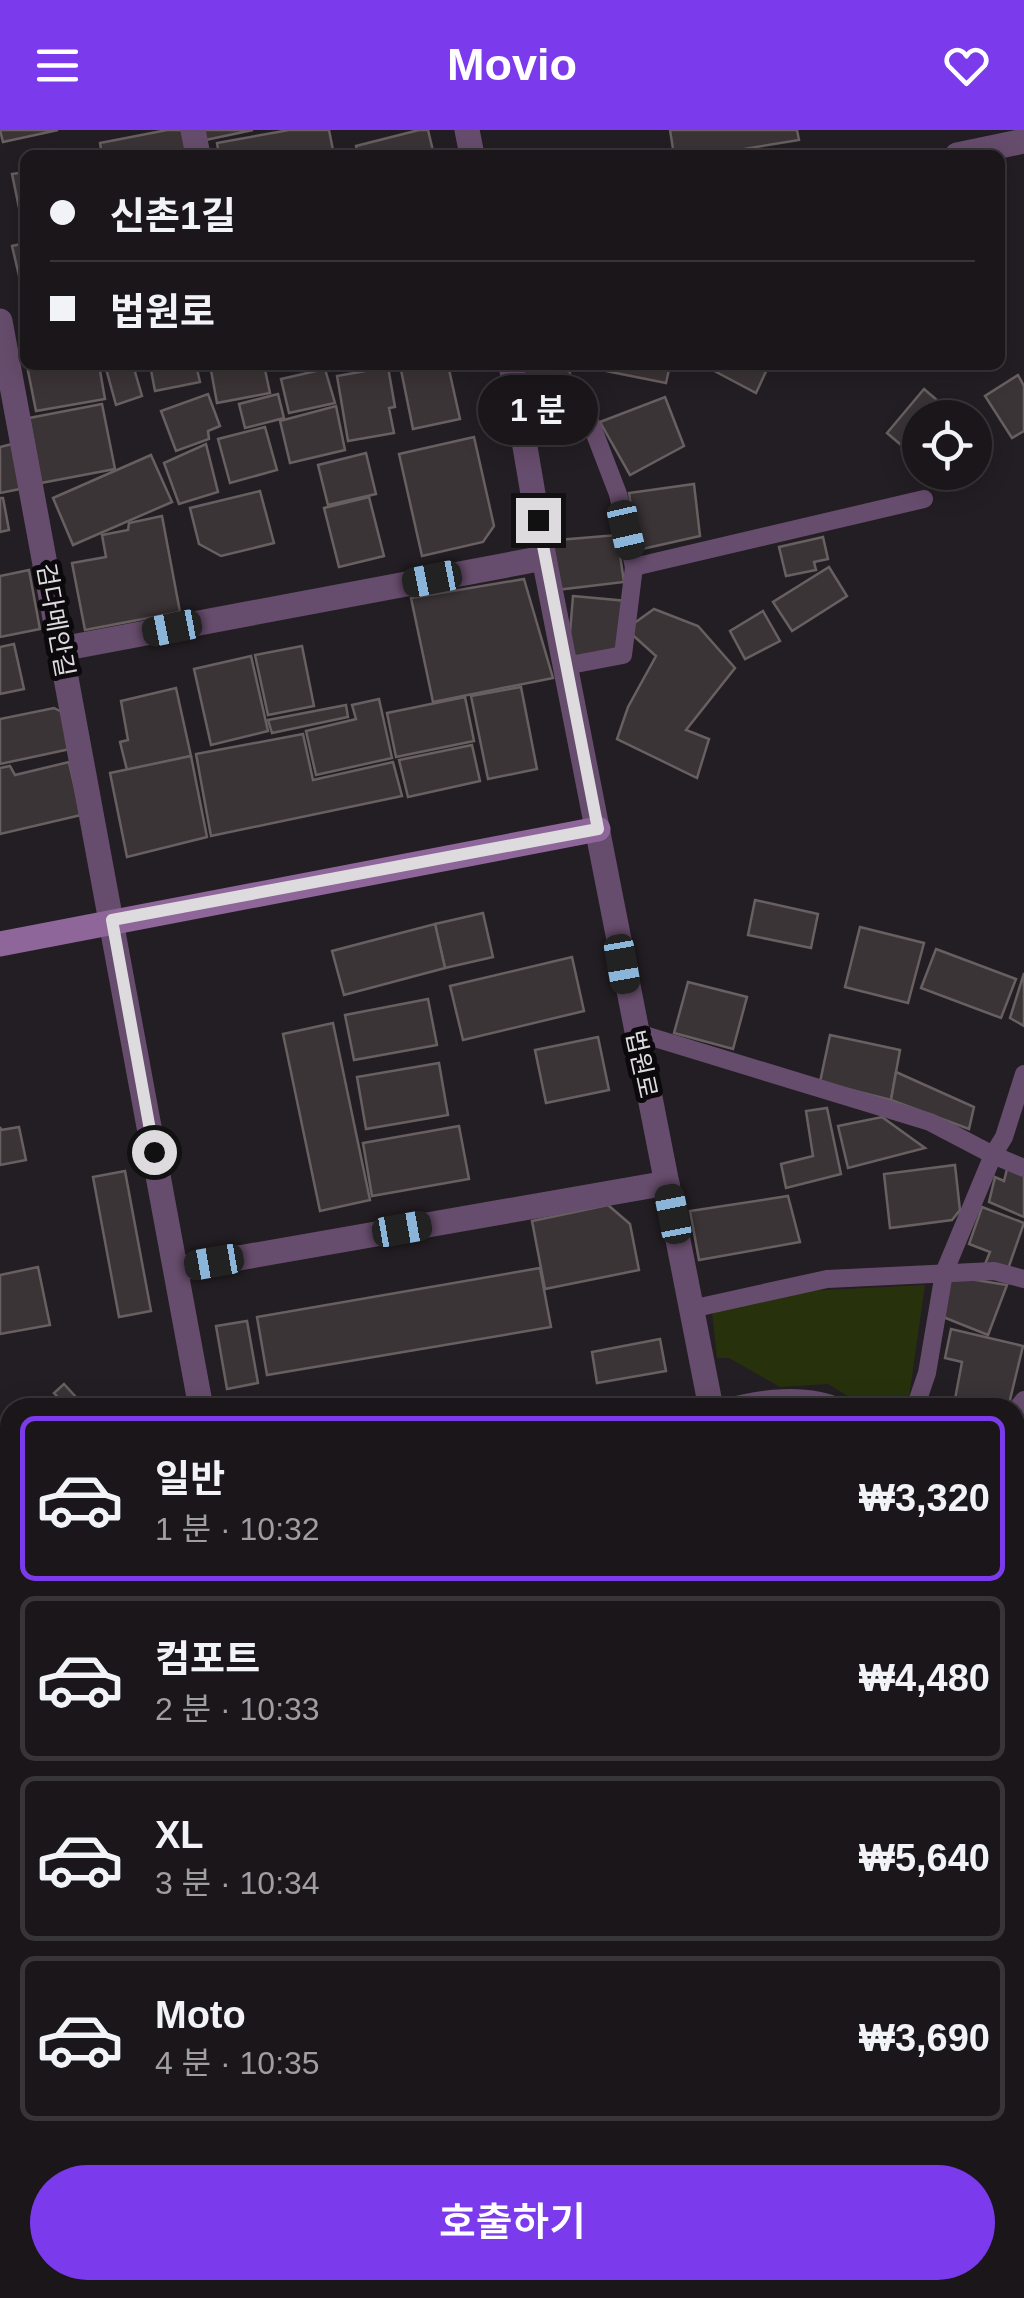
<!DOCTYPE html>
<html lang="ko">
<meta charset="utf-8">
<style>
:root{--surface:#1a161a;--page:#272327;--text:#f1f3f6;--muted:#9f9fa2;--line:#383539;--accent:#7c3aed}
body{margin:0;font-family:Helvetica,"Noto Sans KR",sans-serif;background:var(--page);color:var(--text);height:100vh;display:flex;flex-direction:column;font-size:38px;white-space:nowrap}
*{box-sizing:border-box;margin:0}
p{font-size:32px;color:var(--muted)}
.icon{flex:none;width:55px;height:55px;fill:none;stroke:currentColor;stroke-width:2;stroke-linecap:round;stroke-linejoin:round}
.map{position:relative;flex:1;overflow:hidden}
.sheet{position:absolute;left:0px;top:1268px;width:1025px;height:902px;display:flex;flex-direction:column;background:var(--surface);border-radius:30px 30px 0 0;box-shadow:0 5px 25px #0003,0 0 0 2px var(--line)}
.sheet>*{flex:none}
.hud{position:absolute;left:20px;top:20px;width:985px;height:220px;border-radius:15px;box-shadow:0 5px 25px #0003,0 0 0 2px var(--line);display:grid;align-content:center;height:220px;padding:0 30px;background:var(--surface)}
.controls{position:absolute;left:902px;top:270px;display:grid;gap:20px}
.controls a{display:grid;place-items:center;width:90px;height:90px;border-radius:50%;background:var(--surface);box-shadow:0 5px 25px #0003,0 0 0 2px var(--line);font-size:50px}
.end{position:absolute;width:45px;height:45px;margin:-22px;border:12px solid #dedbde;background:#111;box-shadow:0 0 0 5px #111}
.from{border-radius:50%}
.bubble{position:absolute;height:70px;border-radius:35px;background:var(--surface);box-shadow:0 5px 25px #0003,0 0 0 2px var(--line);font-size:32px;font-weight:600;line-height:70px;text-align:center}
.car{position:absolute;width:30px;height:60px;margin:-30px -15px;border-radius:12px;box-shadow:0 0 8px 2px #0007;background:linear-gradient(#222 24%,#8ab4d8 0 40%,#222 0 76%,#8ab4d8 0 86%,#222 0)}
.hud b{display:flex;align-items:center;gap:35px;height:95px;font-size:38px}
.hud b+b{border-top:2px solid var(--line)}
.hud i{width:25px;height:25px;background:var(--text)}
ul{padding:18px 0 0;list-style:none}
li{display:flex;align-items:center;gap:30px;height:165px;margin:0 20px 15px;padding:0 10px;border:5px solid var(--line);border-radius:15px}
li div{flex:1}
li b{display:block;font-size:38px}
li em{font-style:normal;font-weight:600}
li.active{border-color:var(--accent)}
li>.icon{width:90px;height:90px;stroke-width:1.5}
.primary-button{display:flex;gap:20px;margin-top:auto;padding:20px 30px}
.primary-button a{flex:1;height:115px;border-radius:60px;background:var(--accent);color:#fff;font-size:40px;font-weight:600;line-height:115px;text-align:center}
header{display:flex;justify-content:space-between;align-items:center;height:130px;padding:0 30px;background:var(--accent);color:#fff;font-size:45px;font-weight:600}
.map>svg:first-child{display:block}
.education{fill:#2d2332}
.green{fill:#27320d}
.forest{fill:#4f5e30}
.building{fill:#3b3436;stroke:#685f61;stroke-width:2.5}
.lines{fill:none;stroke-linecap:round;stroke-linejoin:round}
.path{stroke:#898589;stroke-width:6;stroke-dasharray:2.5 8;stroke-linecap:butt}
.lane{stroke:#674d6d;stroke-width:18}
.street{stroke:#674d6d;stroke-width:25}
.secondary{stroke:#8f6699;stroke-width:25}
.route{stroke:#dedbde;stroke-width:12}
.labels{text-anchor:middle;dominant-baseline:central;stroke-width:10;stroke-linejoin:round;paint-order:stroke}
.street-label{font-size:25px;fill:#dedbde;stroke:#0b090b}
</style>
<header><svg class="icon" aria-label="menu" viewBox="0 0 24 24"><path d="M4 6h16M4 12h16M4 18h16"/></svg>Movio<svg class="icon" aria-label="heart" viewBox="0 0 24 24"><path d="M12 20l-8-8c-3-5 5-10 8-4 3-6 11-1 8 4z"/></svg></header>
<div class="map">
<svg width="1024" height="2168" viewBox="0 0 1024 2168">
<rect width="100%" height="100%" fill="#231e23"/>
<!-- education -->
<path class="education" d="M10,1367V2160H375L377,2168H0V1369Z"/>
<!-- green -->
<g class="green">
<path d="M925,1155L908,1274L904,1277H866L828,1254L780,1257L729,1228H717L712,1182L805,1161Z"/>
<path d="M10,1734V2154L0,2156V1735Z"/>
<path d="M10,2159V2160H211L163,2168H0V2160Z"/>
</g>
<!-- forest -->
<path class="forest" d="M1024,1524V1643L1015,1646V1572Z"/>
<!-- building -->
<g class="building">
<path d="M0,0H58L3,12Z"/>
<path d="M167,0H182L187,25H102L100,13Z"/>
<path d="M199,0H253L201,11Z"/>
<path d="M289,0H329L334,25H219L217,13Z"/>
<path d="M419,0H428L434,25H358L356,16Z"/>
<path d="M670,0H797L799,10L708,25H674Z"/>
<path d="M25,42V92H22L12,44Z"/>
<path d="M25,113V171L12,116Z"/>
<path d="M99,235L105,269L36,281L27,236Z"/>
<path d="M105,235H133L142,266L116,275Z"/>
<path d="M150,235H196L200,252L155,261Z"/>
<path d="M210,235H264L270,263L217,273Z"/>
<path d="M400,235H448L460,289L413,299Z"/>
<path d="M517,235H568L572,252L522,265Z"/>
<path d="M607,235H670L666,253L606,241Z"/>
<path d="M703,235H769L756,263Z"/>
<path d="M388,237L395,277L389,278L394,303L348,311L337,246Z"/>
<path d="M325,239L335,273L289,283L281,249Z"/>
<path d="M1018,245L1024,256V301L1012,308L985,266Z"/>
<path d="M924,259L958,288H920V331L887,303Z"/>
<path d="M208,264L220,296L208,301L209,309L176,321L161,281Z"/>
<path d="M278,264L284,288L245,298L239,274Z"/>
<path d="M665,267L684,316L630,345L600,292Z"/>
<path d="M102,274L115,339L41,353L29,288Z"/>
<path d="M336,276L345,320L290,333L280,291Z"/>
<path d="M265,297L277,340L230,353L218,309Z"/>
<path d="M474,307L494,396L483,412L422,426L399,324Z"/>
<path d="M16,313L25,358L0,363V317Z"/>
<path d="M206,314L218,362L179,374L164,333Z"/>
<path d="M366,323L376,364L328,375L318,335Z"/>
<path d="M151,325L172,372L73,415L53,368Z"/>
<path d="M694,354L700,406L638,420L629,363Z"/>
<path d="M260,361L274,413L221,426L199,414L190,378Z"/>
<path d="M369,367L384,426L339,437L324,378Z"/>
<path d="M0,368H3L9,400L0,402Z"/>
<path d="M162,386L180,482L85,500L72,433L106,427L102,405L128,400L129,393Z"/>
<path d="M617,405L624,452L556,460L546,411Z"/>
<path d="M823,407L828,429L814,432L816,440L786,446L779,417Z"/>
<path d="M829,437L847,466L792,501L773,472Z"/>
<path d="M29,440L40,499L0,507V446Z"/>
<path d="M524,449L553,548L433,572L411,468Z"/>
<path d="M573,466L627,471L620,525L568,527Z"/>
<path d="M654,479L698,496L735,538L686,600L709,609L697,648L617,609L628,577L656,526L626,499Z"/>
<path d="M763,481L780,511L745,529L730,501Z"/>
<path d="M14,514L24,559L0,564V517Z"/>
<path d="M302,516L314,576L268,585L255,525Z"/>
<path d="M251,526L268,601L211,615L194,539Z"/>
<path d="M521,557L537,639L488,649L471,566Z"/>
<path d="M176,558L191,626L127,640L120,612L128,610L121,571Z"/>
<path d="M465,567L474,611L396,627L387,583Z"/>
<path d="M379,569L392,628L316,645L306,601L356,589L352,575Z"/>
<path d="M346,575L348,587L272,603L268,590Z"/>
<path d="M54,578L62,582L70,619L0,634V589Z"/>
<path d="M303,604L313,650L393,632L402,666L211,706L196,624Z"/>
<path d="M472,615L480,651L408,667L399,630Z"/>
<path d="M191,626L207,707L127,727L110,643Z"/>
<path d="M69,632L81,685L0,704V638L10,636L15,645Z"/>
<path d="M755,770L818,784L811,818L748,805Z"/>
<path d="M483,783L493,827L445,838L435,794Z"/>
<path d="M435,794L445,838L344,865L332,821Z"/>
<path d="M860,797L924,813L908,873L845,857Z"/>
<path d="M936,819L1016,849L1001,888L921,858Z"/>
<path d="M572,827L584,881L463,910L450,856Z"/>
<path d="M1024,843V896L1010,888Z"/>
<path d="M688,852L747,867L733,919L674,903Z"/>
<path d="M428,869L437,915L354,930L345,885Z"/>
<path d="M333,893L370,1070L320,1081L283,904Z"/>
<path d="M830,905L900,920L891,970L820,952Z"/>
<path d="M598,907L609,960L546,973L535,920Z"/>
<path d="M439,933L448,985L366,999L357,947Z"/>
<path d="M896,942L974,977L969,999L891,970Z"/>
<path d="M827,978L841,1044L786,1058L781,1034L813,1026L806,981Z"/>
<path d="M882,987L925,1018L848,1038L838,996Z"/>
<path d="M459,996L469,1049L372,1066L363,1013Z"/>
<path d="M0,997L1,1000L19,997L26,1030L0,1035Z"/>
<path d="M955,1035L960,1080L952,1090L890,1098L884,1044Z"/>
<path d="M1008,1035L1024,1042V1087L989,1072L995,1047L1004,1051Z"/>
<path d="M125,1041L151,1181L119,1187L93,1047Z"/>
<path d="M788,1066L800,1112L699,1130L690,1081Z"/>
<path d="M608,1075L630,1094L639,1140L545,1159L532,1091Z"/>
<path d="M982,1077L1024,1093L1008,1139L985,1134L990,1122L969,1114Z"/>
<path d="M38,1137L50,1195L0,1204V1145Z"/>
<path d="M540,1138L551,1197L267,1245L257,1187Z"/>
<path d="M951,1146L1007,1155L988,1205L943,1187Z"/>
<path d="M247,1191L258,1253L227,1259L216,1196Z"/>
<path d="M951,1199L1023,1216L1009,1274L992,1268L989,1278H979L955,1269L962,1232L945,1228Z"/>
<path d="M660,1209L666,1241L597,1253L592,1222Z"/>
<path d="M64,1254L86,1278H68L54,1263Z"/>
<path d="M1024,1270V1360L1022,1363L1015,1355V1284Z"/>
<path d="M1022,1363L1024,1421L1015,1427V1366Z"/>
<path d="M10,1399V1453L0,1455V1401Z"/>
<path d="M10,1506V1577L0,1579V1508Z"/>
<path d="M10,1619V1697L0,1699V1621Z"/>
<path d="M1015,1666L1024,1678V1731L1015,1718Z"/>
<path d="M1015,1933L1024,1945V1999L1015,2006Z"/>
<path d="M1024,2078V2134L1015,2137V2081Z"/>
<path d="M1017,2140L1024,2144V2168H1007L1003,2166L1007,2160H1015Z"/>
<path d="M561,2160H591L593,2168H563Z"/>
<path d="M596,2160H655L657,2168H597Z"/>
<path d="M680,2160H730L731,2168H681Z"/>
<path d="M730,2160H785V2165L731,2168Z"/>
</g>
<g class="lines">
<!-- path -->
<g class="path">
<path d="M1015,1521L1024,1523"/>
<path d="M1015,2039L1024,2054"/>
</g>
<!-- lane -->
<g class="lane">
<path d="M518,274L580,265L618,364L634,437"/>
<path d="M565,536L623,525L634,437L924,369"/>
<path d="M635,902L930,992L993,1025L1004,1007L1024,944"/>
<path d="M691,1179L827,1149L994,1141L1024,1149"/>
<path d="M725,1278C759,1268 808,1262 840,1278"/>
<path d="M915,1278L927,1243L944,1143L993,1025L1024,1038"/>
<path d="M1015,1281L1024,1270"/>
</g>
<!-- street -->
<g class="street">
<path d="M193,0L198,25"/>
<path d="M467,0L472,25"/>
<path d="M957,25L1024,11"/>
<path d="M0,191L201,1278"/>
<path d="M511,235L544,428L711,1278"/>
<path d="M61,519L544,428"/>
<path d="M176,1139L667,1053"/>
<path d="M388,2160L389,2168"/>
<path d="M884,2160L886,2168"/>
</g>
<!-- secondary -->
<path class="secondary" d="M0,814L598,699"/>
</g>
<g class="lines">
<!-- route -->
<path class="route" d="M154,1022L112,790L598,699L538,390"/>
</g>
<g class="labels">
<!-- street labels -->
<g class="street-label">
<text transform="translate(56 490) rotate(80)">검다메안길</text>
<text transform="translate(642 934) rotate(78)">법원로</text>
</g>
</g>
</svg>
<div class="controls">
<a><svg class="icon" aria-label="locate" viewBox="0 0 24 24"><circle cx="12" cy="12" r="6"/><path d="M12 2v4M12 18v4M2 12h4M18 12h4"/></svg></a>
</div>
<i class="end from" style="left:154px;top:1022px"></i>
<i class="end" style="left:538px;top:390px"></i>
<div class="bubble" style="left:478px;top:245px;width:120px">1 분</div>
<i class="car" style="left:626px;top:400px;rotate:167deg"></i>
<i class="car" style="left:432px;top:449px;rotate:259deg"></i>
<i class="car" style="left:172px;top:498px;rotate:259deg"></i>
<i class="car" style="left:622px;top:834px;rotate:170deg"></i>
<i class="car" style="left:673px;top:1084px;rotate:349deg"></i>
<i class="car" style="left:402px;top:1099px;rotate:80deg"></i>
<i class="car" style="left:214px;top:1132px;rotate:260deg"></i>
<div class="hud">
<b><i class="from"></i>신촌1길</b>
<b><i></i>법원로</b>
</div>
<section class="sheet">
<ul>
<li class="active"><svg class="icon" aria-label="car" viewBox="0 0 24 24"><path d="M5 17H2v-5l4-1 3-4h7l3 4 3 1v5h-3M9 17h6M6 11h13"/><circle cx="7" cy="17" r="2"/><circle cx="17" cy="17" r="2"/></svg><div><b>일반</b><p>1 분 · 10:32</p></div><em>₩3,320</em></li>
<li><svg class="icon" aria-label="car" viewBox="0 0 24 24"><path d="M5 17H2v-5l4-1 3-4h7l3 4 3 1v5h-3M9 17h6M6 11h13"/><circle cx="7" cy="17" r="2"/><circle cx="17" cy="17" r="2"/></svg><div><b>컴포트</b><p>2 분 · 10:33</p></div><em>₩4,480</em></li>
<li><svg class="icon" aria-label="car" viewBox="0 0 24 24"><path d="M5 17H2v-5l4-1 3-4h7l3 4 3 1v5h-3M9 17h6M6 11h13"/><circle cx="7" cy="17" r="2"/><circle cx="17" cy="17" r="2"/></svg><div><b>XL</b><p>3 분 · 10:34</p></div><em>₩5,640</em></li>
<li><svg class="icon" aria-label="car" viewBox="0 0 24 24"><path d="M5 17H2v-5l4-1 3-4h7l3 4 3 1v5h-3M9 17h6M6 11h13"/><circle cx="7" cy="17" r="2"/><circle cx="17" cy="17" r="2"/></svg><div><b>Moto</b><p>4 분 · 10:35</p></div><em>₩3,690</em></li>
</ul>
<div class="primary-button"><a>호출하기</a></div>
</section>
</div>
